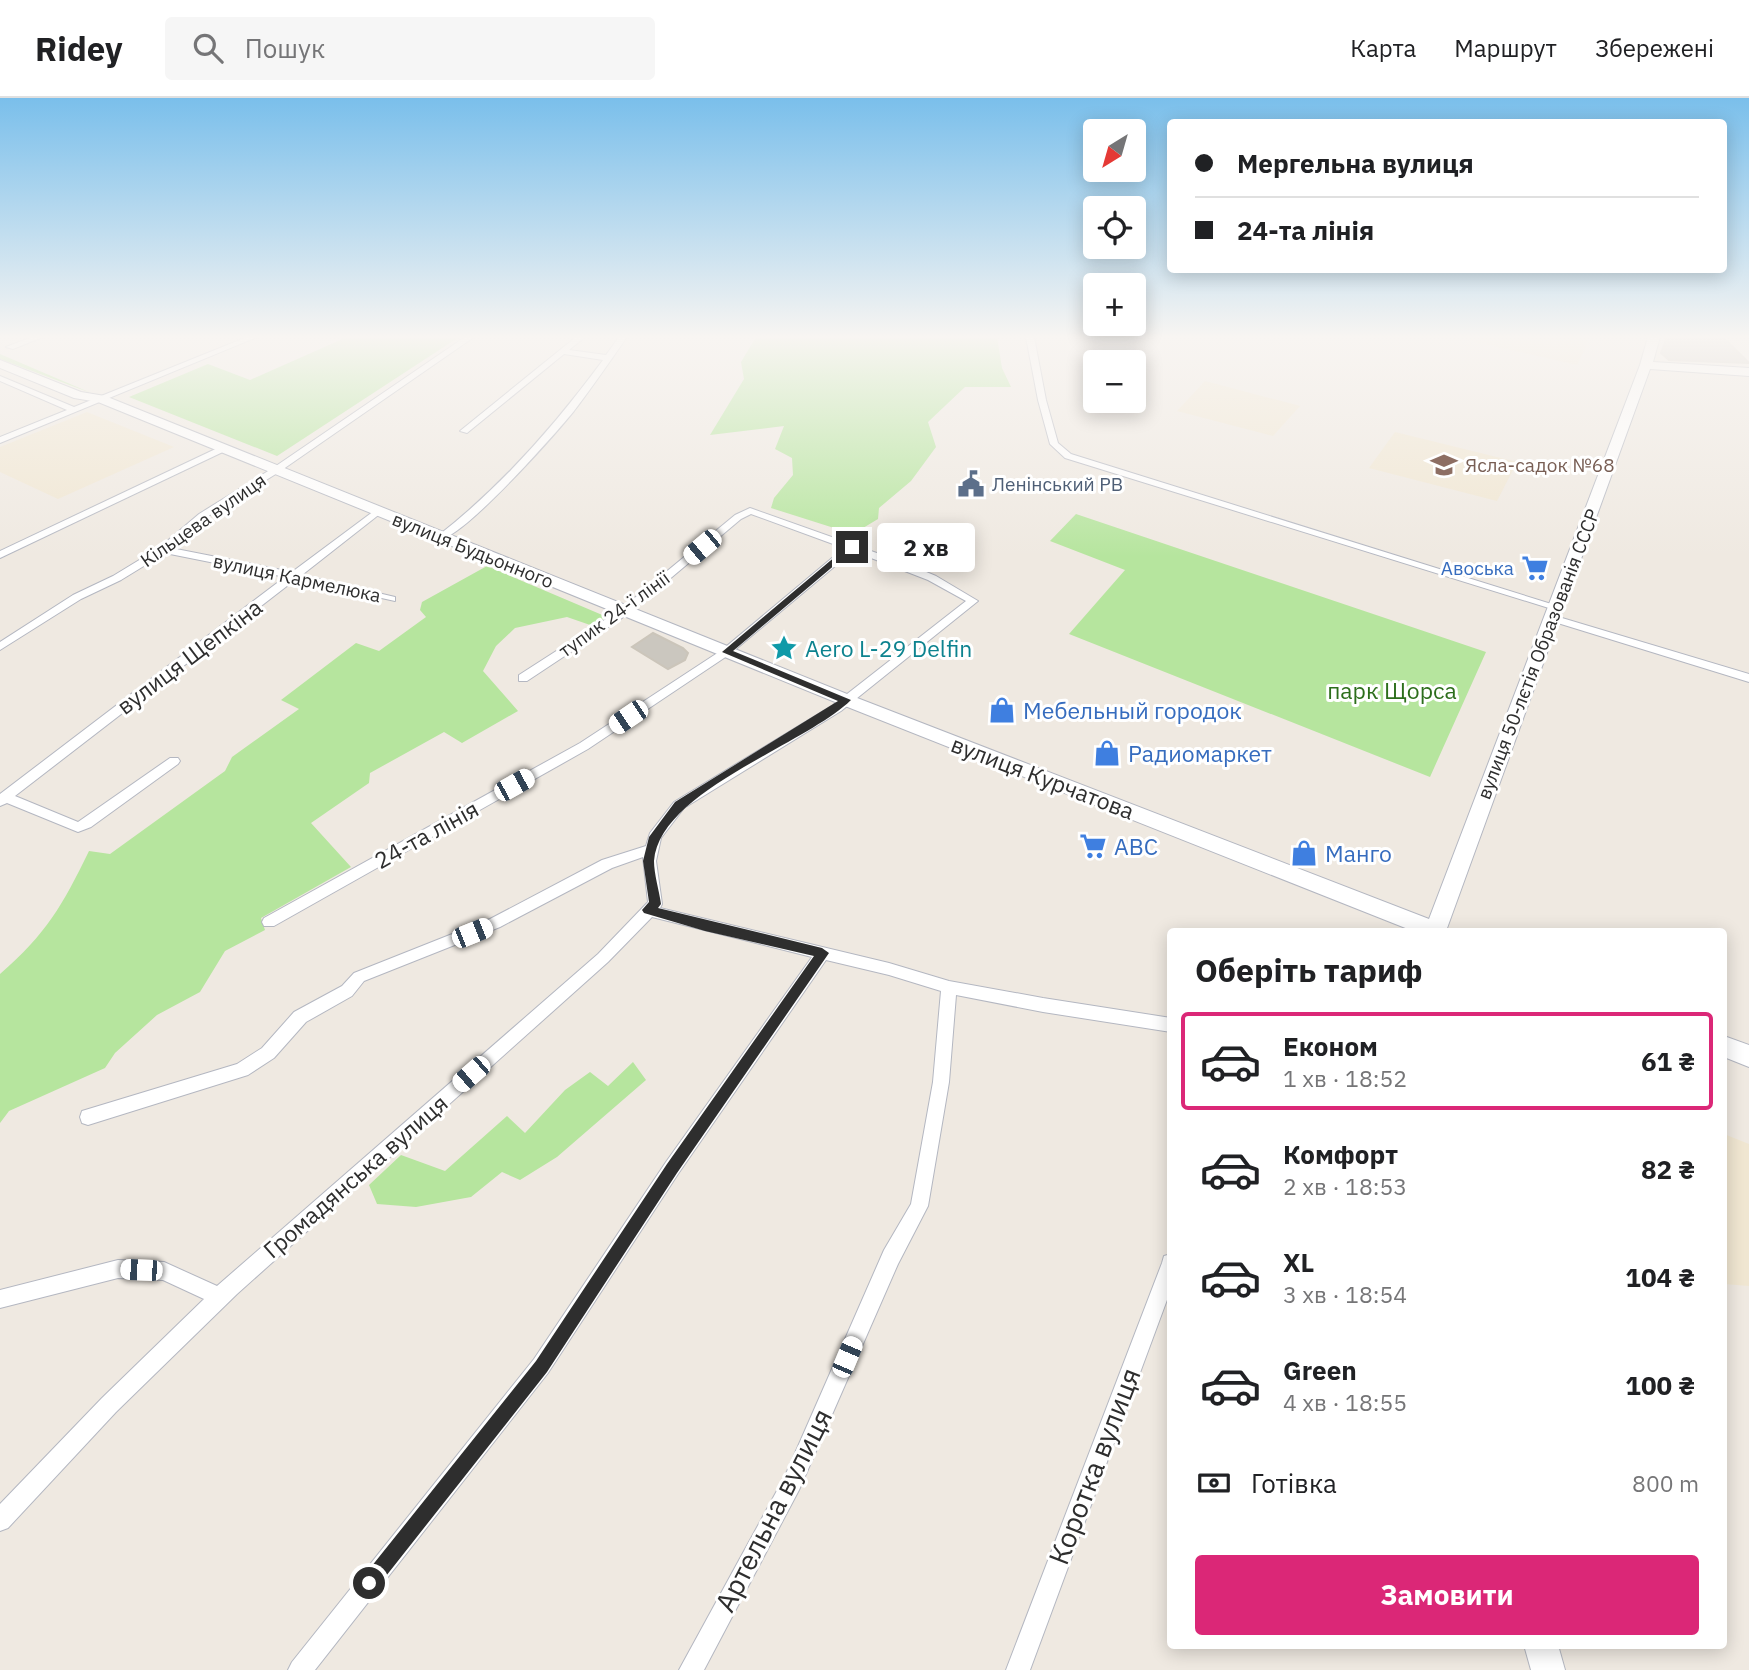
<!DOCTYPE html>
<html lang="uk">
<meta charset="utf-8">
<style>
:root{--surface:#fff;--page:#f6f6f6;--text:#202124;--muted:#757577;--line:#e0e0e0;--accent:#db2777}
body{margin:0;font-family:"IBM Plex Sans",sans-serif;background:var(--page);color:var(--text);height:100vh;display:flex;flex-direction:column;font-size:26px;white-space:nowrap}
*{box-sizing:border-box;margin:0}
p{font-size:23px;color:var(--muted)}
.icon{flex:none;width:38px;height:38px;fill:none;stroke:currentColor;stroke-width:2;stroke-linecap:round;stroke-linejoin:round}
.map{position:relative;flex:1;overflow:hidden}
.panel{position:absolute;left:1167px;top:830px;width:560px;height:721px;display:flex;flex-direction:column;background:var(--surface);border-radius:7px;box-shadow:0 4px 18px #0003}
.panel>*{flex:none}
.guide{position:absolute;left:1167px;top:21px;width:560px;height:154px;border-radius:7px;box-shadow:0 4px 18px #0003;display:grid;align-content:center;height:154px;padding:0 28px;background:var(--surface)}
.needle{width:46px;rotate:217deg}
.buttons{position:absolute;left:1083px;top:21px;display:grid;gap:14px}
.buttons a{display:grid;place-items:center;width:63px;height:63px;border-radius:7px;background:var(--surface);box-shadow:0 4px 18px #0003;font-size:35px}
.end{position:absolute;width:32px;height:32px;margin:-16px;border:9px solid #2e2e2e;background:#fff;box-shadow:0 0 0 4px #fff}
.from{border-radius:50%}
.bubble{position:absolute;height:49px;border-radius:7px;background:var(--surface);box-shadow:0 4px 18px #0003;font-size:23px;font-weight:700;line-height:49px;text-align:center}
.car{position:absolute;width:21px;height:42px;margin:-21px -10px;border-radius:9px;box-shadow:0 0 5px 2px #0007;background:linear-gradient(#fff 24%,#345 0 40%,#fff 0 76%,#345 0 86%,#fff 0)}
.guide b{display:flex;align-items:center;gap:24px;height:66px;font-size:26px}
.guide b+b{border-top:2px solid var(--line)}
.guide i{width:18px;height:18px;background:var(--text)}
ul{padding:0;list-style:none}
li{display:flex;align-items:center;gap:21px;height:98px;margin:0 14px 10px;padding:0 14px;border:4px solid transparent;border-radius:7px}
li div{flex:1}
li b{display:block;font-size:26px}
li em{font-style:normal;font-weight:700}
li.selected{border-color:var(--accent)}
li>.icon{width:63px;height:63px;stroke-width:1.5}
h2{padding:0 28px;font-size:32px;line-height:84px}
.pay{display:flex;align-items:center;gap:18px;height:77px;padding:0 28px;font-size:26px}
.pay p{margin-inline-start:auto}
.action{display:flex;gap:14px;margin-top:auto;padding:14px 28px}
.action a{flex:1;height:80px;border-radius:7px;background:var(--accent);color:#fff;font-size:28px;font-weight:700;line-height:80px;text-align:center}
header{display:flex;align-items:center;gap:42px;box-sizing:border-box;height:98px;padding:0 35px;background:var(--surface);border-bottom:2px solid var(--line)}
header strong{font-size:33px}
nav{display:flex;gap:38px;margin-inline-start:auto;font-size:24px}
.search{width:490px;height:63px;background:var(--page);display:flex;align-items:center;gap:18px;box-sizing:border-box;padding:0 24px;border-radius:7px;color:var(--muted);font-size:26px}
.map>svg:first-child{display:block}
.education{fill:#f0e6d1}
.green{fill:#b6e59e}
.building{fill:#cbc7bf;stroke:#cbc5ba;stroke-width:2}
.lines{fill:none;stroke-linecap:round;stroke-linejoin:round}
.street-casing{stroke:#b4b7c1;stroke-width:2}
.secondary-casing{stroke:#b4b7c1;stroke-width:2}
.street{fill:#fff;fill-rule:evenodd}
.secondary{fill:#fff;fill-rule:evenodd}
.route{fill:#2e2e2e}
.labels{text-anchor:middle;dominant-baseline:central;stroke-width:6;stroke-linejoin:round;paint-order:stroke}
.far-education-label{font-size:19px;fill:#785e54;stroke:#fff;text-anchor:start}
.far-service-label{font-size:19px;fill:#4e5e75;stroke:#fff;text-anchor:start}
.far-street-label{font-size:19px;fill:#2e2e2e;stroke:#fff}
.far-shop-label{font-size:19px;fill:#366cbe;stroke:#fff;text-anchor:end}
.culture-label{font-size:23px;fill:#0d838f;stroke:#fff;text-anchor:start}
.street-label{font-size:23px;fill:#2e2e2e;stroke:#fff}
.park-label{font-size:23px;fill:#2c6e1b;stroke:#fff}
.shop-label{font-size:23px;fill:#366cbe;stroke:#fff;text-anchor:start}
.near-street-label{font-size:28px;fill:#2e2e2e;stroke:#fff}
</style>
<header>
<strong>Ridey</strong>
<div class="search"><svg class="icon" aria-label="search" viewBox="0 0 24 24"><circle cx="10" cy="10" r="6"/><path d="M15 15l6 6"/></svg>Пошук</div>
<nav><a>Карта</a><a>Маршрут</a><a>Збережені</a></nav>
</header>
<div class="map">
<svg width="1749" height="1572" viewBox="0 0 1749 1572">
<rect width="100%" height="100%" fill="#efe9e1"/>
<!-- education -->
<g class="education">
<path d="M1473,239H1590L1577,267L1470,243Z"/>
<path d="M1205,283L1300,308L1273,338L1177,313Z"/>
<path d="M87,314L174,349L58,401L0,374V349Z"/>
<path d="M1395,334L1517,364L1497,403L1369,370Z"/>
<path d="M1724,1036L1749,1046V1188L1724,1186Z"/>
</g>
<!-- green -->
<g class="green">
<path d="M347,239H459L277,358L129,299L208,266L250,282Z"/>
<path d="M756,239H997L1002,270L1011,289H965L928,324L936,349L911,383L879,410L878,421L853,436L771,410L774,400L793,377L792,360L775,351L784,328L710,337L744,281L741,264Z"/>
<path d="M0,256L91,295L0,261Z"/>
<path d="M1076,416L1486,554L1430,679L1069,536L1125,472L1050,443Z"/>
<path d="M487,468L607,519L593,528L567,519L515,530L496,548L483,573L518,613L462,645L444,634L370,675L369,685L311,725L351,769L261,820L265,832L225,853L200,894L157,917L115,955L105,970L9,1013L0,1025V876C47,835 62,808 89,753L110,756L225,673L232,659L299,611L281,602L356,545L379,553L426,519L420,512L422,504Z"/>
<path d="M633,964L646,982L557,1059L520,1082L502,1074L471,1099L416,1109L377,1106L369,1087L401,1057L445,1073L507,1018L525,1035L565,992L590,974L608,988Z"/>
</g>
<!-- building -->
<g class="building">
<path d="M1667,239H1723L1749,265L1669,262L1661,255Z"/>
<path d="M653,535L683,550L688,555L685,562L668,571L632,549Z"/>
</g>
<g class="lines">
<!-- street casing -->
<g class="street-casing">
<g id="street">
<path d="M32,239H43L13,251L6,249Z"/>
<path d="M247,239H257L0,345V339L67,312L0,283V278L74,309Z"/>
<path d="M465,239H474L279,374L205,420L171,450L292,474L378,410L381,411V415L302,477L395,499V503L296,481L15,698L78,724L170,660H178L180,663L178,666L91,729L78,734L7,705L0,708V696L285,479L165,455L121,482L81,501L0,552V544L73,497L113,478L159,450L199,416L273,370Z"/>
<path d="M576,239H585L569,252L606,257L619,239H627C610,263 593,288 574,313C557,334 461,443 439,441V437C503,387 555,327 603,262L564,256L467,335L460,333Z"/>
<path d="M1026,239H1034L1046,302L1058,345L1071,356L1561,509L1560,511H1552L1065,360L1050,346L1038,302Z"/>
<path d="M224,347L227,348V352L0,460V453Z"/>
<path d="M750,410L902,464L936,478L978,503L841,613L684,710L661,740L656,763L662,806L660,810L889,865L949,883L1043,900L1171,920V934L1043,914L956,897L949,984L928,1108L898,1166L799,1392L704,1572H679L785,1378L884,1152L911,1106L933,984L941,893L889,877L826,862L678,1076L548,1275L315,1572H288L292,1564L534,1261L666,1064L812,859L652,819L608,864L237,1196L116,1314L8,1430L0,1433V1406L102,1300L204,1201L163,1182L118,1180L0,1210V1192L118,1162L164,1164L217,1188L598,856L648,804L643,759L612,770L500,829L364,883L352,898L306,924L274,960L248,977L88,1027L82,1025L80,1019L82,1013L237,966L262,950L294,914L342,888L354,875L490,821L602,762L646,748L650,735L674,704L833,607L966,503L928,482L853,453L730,556L588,651L274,828H264L262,824L264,820L580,645L722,552L844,450L751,416L741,421L628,516L527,583H519V577L620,512L735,417Z"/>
<path d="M1552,517L1749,576V584L1548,522L1547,520Z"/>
<path d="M1171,1156V1191L1030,1572H1006L1162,1165L1164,1158Z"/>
</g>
</g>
<!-- secondary casing -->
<g class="secondary-casing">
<g id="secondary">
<path d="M1648,239H1660L1653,264L1749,270V278L1650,271L1446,833H1413L840,606L98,304L74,300L0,270V262L81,294L105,298L852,598L1429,821L1640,267Z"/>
<path d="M1724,938L1749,947V969L1724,959Z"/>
<path d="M1524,1547H1558L1565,1572H1531Z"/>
</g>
</g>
<!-- street -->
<use href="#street" class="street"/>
<!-- secondary -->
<use href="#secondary" class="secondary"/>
</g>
<!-- sky -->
<linearGradient id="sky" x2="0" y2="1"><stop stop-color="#7abfeb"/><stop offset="0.52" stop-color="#f8f5f2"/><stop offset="1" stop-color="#f8f5f2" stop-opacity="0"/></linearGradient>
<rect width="1749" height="459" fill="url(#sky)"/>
<!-- route -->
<path class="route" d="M849,447L856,449L733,553L851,602C805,647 659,693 654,763C654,776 659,792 661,806L658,810L822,850L829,855L677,1075L547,1274L375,1492L369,1494L363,1492L360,1485L363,1479L536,1263L667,1066L814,858L705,833L644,815L642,812L649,804L643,763L649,739L675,704L838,603L722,554Z"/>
<!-- icons -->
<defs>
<g id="school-bare" transform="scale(2.1)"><path d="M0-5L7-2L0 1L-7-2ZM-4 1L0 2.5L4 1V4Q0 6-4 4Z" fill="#8d6e63" stroke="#fff" stroke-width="2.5" paint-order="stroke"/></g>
<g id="civic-bare" transform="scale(2.1)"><path d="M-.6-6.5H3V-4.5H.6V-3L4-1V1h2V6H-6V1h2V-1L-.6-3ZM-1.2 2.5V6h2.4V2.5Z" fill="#5c6f8a" stroke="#fff" stroke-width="2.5" paint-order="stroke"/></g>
<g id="supermarket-bare" transform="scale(2.1)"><path d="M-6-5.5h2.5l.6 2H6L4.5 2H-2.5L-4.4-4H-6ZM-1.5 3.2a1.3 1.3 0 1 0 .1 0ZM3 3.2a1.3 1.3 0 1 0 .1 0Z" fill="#3f7fe0" stroke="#fff" stroke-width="2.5" paint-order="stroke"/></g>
<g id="sight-bare" transform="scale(2.1)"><path d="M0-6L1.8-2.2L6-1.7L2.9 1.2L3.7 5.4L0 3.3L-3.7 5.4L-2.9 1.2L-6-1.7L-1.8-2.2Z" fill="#0f9aa8" stroke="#fff" stroke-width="2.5" paint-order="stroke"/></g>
<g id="shop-bare" transform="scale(2.1)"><path d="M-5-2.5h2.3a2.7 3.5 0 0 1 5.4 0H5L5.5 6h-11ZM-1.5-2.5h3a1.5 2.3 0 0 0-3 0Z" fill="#3f7fe0" stroke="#fff" stroke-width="2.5" paint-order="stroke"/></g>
</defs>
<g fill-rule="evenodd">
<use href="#school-bare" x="1444" y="367"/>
<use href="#civic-bare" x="971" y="386"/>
<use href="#supermarket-bare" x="1535" y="470"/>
<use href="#sight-bare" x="784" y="550"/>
<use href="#shop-bare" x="1002" y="612"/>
<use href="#shop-bare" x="1107" y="655"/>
<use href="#supermarket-bare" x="1093" y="748"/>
<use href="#shop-bare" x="1304" y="755"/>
</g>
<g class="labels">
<!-- far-education labels -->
<g class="far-education-label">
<text x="1465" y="367">Ясла-садок №68</text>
</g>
<!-- far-service labels -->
<g class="far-service-label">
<text x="992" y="386">Ленінський РВ</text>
</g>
<!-- far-street labels -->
<g class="far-street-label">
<text transform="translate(203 422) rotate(-35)">Кільцева вулиця</text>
<text transform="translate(473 452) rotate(22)">вулиця Будьонного</text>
<text transform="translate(297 480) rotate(12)">вулиця Кармелюка</text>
<text transform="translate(614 516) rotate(-36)">тупик 24-ї лінії</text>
<text transform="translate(1538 556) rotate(-69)">вулиця 50-лєтія Образованія СССР</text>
</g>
<!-- far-shop labels -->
<g class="far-shop-label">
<text x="1514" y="470">Авоська</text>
</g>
<!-- culture labels -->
<g class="culture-label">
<text x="805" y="550">Aero L-29 Delfin</text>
</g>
<!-- street labels -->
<g class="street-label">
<text transform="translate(189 558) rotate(-37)">вулиця Щепкіна</text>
<text transform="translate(1043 679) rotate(21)">вулиця Курчатова</text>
<text transform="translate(426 736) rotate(-29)">24-та лінія</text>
<text transform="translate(355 1078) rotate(-41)">Громадянська вулиця</text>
</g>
<!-- park labels -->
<g class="park-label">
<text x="1392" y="592">парк Щорса</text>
</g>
<!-- shop labels -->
<g class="shop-label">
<text x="1023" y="612">Мебельный городок</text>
<text x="1128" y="655">Радиомаркет</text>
<text x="1114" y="748">ABC</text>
<text x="1325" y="755">Манго</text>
</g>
<!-- near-street labels -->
<g class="near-street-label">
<text transform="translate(1094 1368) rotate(-69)">Коротка вулиця</text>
<text transform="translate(773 1412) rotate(-63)">Артельна вулиця</text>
</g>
</g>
</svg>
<div class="buttons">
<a><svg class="needle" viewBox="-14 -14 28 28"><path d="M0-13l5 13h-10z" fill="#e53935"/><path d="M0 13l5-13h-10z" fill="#757577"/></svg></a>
<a><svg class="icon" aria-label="locate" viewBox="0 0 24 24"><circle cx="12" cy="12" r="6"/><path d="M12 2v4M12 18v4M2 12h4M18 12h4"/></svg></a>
<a>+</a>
<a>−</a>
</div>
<i class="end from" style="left:369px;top:1485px"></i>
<i class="end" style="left:852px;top:449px"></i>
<div class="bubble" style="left:877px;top:425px;width:98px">2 хв</div>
<i class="car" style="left:702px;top:449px;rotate:230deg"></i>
<i class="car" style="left:628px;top:619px;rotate:236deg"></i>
<i class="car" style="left:514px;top:687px;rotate:61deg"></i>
<i class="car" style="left:472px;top:835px;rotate:68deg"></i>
<i class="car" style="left:471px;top:976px;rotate:229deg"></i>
<i class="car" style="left:141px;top:1172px;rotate:272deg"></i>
<i class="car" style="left:847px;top:1259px;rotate:23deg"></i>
<div class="guide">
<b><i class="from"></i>Мергельна вулиця</b>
<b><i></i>24-та лінія</b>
</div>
<section class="panel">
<h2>Оберіть тариф</h2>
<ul>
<li class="selected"><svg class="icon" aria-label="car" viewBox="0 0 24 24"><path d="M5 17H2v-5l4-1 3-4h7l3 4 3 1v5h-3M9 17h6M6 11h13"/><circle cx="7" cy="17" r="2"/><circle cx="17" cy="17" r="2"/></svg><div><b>Економ</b><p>1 хв · 18:52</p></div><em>61 ₴</em></li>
<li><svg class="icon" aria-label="car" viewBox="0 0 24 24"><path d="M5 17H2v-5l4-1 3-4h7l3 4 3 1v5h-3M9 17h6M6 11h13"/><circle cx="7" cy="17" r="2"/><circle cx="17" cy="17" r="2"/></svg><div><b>Комфорт</b><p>2 хв · 18:53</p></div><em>82 ₴</em></li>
<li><svg class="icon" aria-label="car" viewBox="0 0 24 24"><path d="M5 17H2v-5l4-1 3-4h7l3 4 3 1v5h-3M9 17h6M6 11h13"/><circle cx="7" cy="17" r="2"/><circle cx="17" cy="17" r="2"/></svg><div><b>XL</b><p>3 хв · 18:54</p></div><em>104 ₴</em></li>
<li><svg class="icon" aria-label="car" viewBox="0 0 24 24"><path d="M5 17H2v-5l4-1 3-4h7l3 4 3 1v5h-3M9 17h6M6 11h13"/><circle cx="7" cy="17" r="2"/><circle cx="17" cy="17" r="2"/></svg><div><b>Green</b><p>4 хв · 18:55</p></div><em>100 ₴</em></li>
</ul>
<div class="pay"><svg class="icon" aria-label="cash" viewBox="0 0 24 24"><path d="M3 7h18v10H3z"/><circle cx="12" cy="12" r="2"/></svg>Готівка<p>800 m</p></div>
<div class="action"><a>Замовити</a></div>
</section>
</div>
